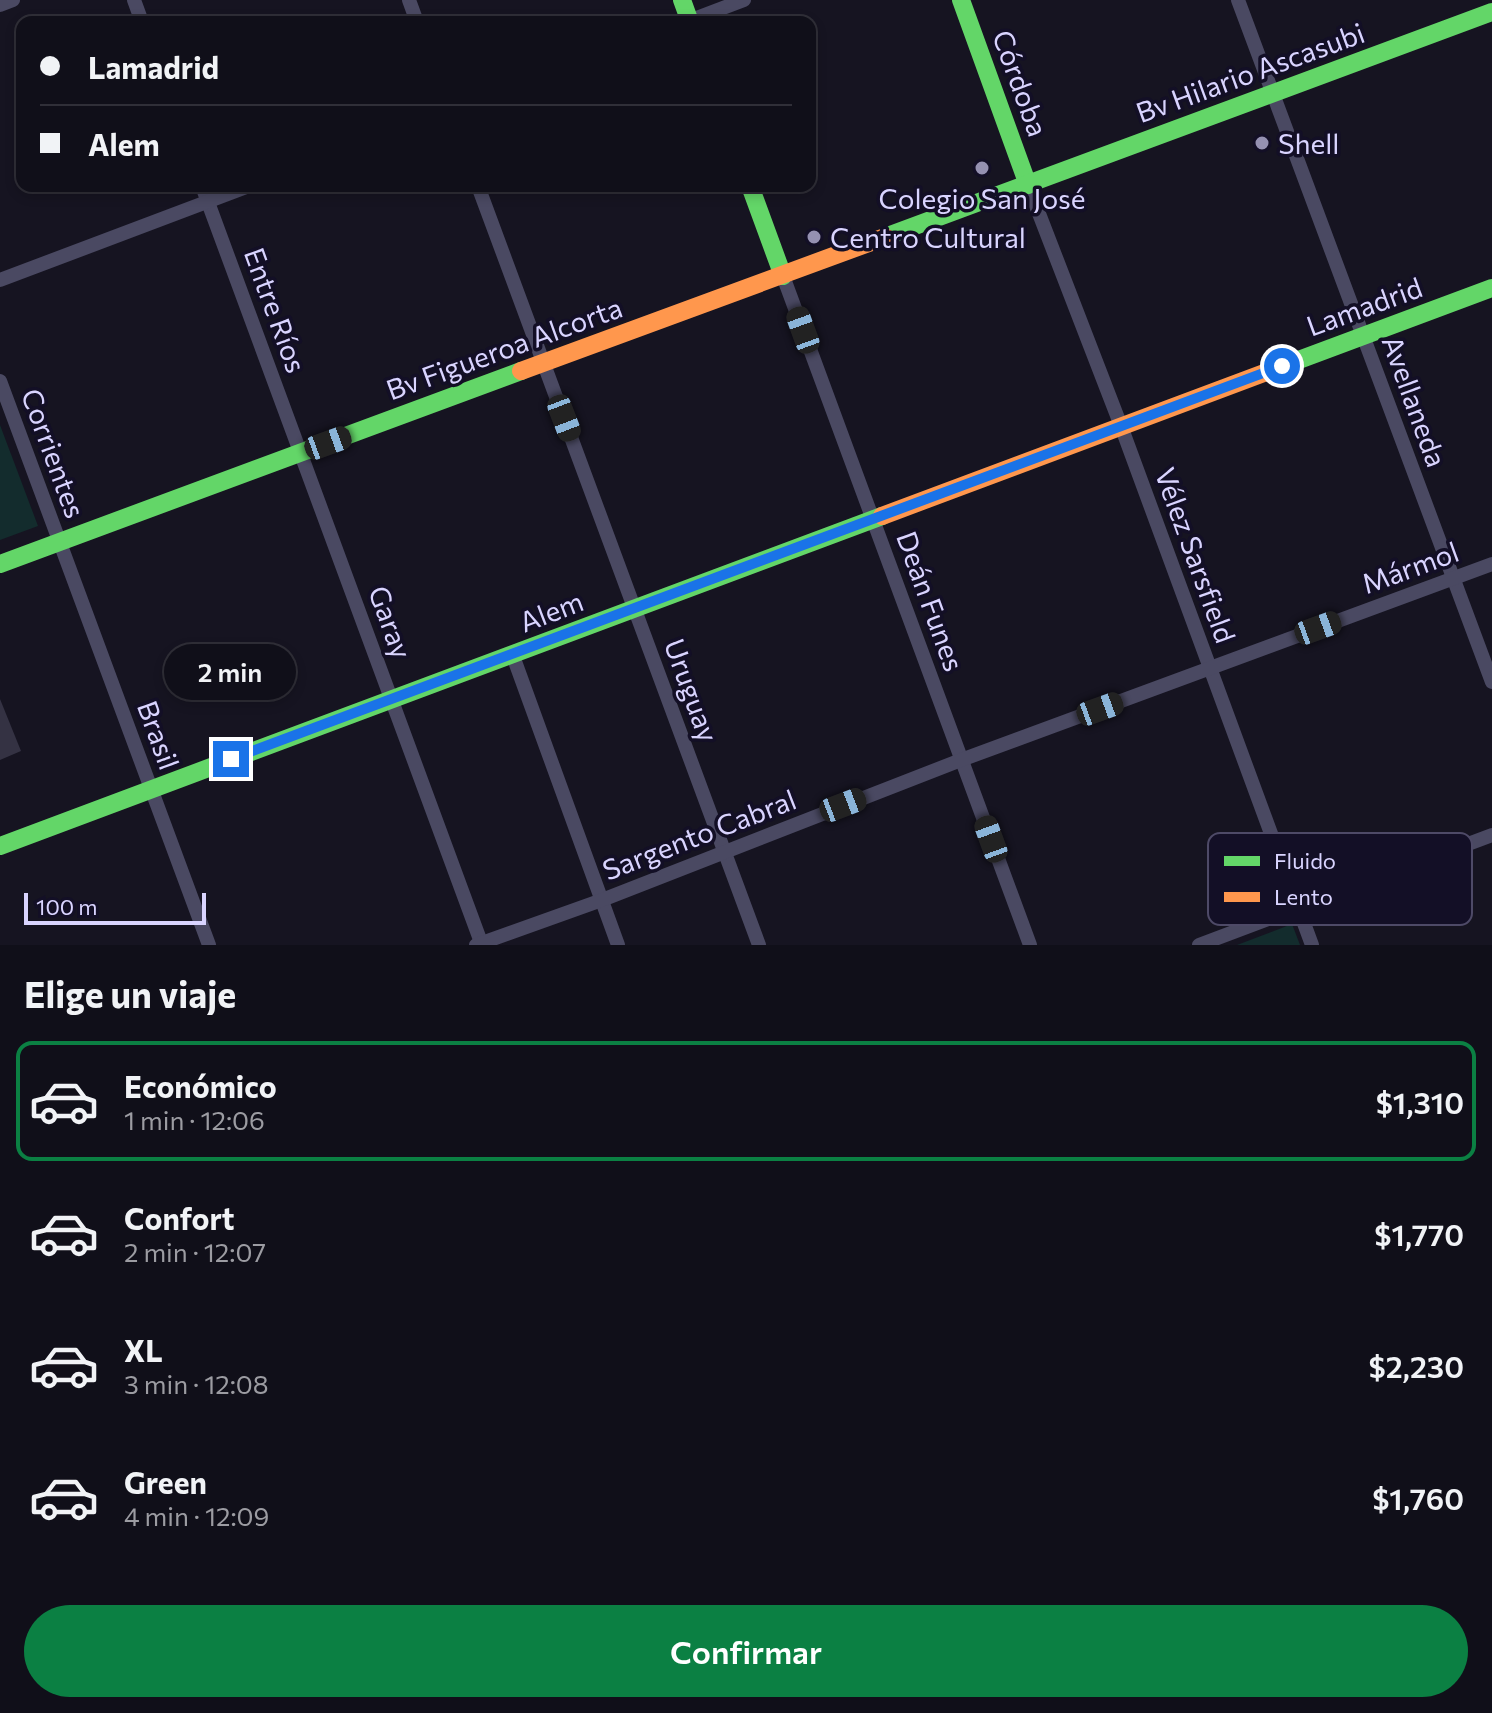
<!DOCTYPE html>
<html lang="es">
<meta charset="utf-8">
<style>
:root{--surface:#100f19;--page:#191822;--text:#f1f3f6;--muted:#9c9ca2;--line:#302f38;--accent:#0b8043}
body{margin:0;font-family:Commissioner,sans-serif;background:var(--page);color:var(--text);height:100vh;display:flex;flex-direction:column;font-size:30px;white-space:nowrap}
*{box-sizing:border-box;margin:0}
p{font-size:26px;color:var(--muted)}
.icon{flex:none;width:44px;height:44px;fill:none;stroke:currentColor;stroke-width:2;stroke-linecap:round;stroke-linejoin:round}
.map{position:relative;height:945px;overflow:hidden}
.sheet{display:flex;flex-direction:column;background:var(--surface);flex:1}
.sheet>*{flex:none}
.top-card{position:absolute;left:16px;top:16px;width:800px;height:176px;border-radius:16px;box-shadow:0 4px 12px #0003,0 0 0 2px var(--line);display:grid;align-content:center;height:176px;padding:0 24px;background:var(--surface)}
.scale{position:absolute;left:24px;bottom:20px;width:182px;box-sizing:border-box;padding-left:8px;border:4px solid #d9d4ff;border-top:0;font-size:22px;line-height:28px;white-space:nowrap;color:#d9d4ff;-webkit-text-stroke:6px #130f26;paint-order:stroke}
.end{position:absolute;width:36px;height:36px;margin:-18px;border:10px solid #1a73e8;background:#fff;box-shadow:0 0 0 4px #fff}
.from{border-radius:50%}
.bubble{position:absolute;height:56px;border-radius:28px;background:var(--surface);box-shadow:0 4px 12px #0003,0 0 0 2px var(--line);font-size:26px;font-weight:600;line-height:56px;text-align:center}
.car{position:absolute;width:24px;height:48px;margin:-24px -12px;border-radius:10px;box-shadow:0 0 6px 2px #0007;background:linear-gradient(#222 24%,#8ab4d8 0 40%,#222 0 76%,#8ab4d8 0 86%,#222 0)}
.top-card b{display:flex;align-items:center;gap:28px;height:76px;font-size:30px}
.top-card b+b{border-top:2px solid var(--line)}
.top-card i{width:20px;height:20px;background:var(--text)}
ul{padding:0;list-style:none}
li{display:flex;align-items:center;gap:24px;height:120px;margin:0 16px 12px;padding:0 8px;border:4px solid transparent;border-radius:16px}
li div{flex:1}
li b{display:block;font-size:30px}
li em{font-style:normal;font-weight:600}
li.on{border-color:var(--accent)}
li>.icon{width:72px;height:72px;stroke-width:1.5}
h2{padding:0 24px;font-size:36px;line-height:96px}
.button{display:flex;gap:16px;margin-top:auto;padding:16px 24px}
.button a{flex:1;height:92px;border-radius:48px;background:var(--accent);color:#fff;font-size:32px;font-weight:600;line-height:92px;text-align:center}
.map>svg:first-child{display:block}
.green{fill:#132c2d}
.building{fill:#343243}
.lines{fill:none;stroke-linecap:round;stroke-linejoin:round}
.street{stroke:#4a4962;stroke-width:14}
.fast{stroke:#63d668;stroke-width:18}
.slow{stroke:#ff974d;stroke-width:18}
.route{stroke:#1a73e8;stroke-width:10}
.poi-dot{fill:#9591b1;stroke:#130f26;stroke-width:3}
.labels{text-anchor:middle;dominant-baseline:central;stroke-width:7;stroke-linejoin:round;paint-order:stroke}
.street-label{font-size:28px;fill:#d9d4ff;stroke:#130f26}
.poi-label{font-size:28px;fill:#d9d4ff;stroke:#130f26;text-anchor:start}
.key{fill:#130f26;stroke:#4e4a67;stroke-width:2}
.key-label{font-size:22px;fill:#d9d4ff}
</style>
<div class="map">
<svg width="1492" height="945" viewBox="0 0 1492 945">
<rect width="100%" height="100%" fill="#161421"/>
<!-- green -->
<g class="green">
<path d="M0,425L38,526L0,540Z"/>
<path d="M1292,924L1300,945H1237Z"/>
</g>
<!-- building -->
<path class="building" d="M0,699L21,751L0,760Z"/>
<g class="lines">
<!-- street -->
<g class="street">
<path d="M134,0L142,22"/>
<path d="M409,0L417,22"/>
<path d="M1238,0L1492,682"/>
<path d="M0,5L13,0"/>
<path d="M686,22L744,0"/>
<path d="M1028,185L1121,426L1312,945"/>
<path d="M202,186L482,945"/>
<path d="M478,186L759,945"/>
<path d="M783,276L1030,945"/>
<path d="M0,280L249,186"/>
<path d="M0,381L209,945"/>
<path d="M513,656L618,945"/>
<path d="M476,945L602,900L961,760L1492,564"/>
<path d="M1199,945L1492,835"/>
</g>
<!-- fast -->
<g class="fast">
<path d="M682,0L690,22"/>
<path d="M961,0L1028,185"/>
<path d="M750,186L783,276"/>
<path d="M885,237L1492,12"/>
<path d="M1288,364L1492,288"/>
<path d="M0,564L521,371"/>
<path d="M0,846L882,516"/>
</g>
<!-- slow -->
<g class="slow">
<path d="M521,371L885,237"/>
<path d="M882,516L1288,364"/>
</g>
</g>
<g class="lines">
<!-- route -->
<path class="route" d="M231,759L1282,366"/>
</g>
<!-- markers -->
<g class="poi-dot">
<circle cx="1262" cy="143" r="8"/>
<circle cx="982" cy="168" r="8"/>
<circle cx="814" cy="237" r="8"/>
</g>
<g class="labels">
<!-- street labels -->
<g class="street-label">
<text transform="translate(1250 72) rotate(-20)">Bv Hilario Ascasubi</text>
<text transform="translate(1021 83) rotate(70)">Córdoba</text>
<text transform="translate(1364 306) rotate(-20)">Lamadrid</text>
<text transform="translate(276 310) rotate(70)">Entre Ríos</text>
<text transform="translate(504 348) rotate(-20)">Bv Figueroa Alcorta</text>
<text transform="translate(1415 401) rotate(70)">Avellaneda</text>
<text transform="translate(54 453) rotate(70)">Corrientes</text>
<text transform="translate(1196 555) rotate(70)">Vélez Sarsfield</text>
<text transform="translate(1410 567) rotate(-20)">Mármol</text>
<text transform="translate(931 601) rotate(70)">Deán Funes</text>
<text transform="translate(551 611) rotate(-21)">Alem</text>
<text transform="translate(391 622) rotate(70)">Garay</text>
<text transform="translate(692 690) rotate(70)">Uruguay</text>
<text transform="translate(159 735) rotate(70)">Brasil</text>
<text transform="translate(699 834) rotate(-21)">Sargento Cabral</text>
</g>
<!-- poi labels -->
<g class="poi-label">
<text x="1278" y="143">Shell</text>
<text x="982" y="198" text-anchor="middle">Colegio San José</text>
<text x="830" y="237">Centro Cultural</text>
</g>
</g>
<!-- legend -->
<rect x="1208" y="833" width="264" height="92" rx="12" class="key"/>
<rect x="1224" y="856" width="36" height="10" fill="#63d668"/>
<rect x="1224" y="892" width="36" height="10" fill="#ff974d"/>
<g class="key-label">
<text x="1274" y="869">Fluido</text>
<text x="1274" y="905">Lento</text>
</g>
</svg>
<div class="scale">100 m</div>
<i class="end from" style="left:1282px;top:366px"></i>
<i class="end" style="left:231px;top:759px"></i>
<div class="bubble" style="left:164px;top:644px;width:132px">2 min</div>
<i class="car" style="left:803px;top:330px;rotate:340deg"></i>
<i class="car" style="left:564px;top:418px;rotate:159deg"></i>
<i class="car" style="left:328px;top:443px;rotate:70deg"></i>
<i class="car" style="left:1318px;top:628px;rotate:70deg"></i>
<i class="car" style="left:1100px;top:709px;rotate:70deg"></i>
<i class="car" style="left:843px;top:805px;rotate:69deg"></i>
<i class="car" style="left:991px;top:839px;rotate:340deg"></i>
<div class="top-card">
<b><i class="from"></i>Lamadrid</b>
<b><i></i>Alem</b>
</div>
</div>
<section class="sheet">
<h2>Elige un viaje</h2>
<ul>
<li class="on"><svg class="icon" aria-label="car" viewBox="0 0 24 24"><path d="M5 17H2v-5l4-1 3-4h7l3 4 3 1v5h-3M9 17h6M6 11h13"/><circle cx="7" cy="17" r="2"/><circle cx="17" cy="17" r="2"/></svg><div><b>Económico</b><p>1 min · 12:06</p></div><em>$1,310</em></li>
<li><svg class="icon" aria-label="car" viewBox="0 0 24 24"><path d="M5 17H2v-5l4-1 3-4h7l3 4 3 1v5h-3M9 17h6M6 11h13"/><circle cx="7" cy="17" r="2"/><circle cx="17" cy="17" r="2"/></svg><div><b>Confort</b><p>2 min · 12:07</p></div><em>$1,770</em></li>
<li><svg class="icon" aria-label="car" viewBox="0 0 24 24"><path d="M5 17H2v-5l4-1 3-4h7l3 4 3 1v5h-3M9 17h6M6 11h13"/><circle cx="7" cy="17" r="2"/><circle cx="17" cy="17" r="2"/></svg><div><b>XL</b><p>3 min · 12:08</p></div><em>$2,230</em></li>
<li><svg class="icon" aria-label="car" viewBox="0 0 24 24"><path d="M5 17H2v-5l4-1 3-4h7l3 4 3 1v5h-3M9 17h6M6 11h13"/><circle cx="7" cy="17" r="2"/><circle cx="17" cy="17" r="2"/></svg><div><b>Green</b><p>4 min · 12:09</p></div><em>$1,760</em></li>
</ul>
<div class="button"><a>Confirmar</a></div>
</section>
